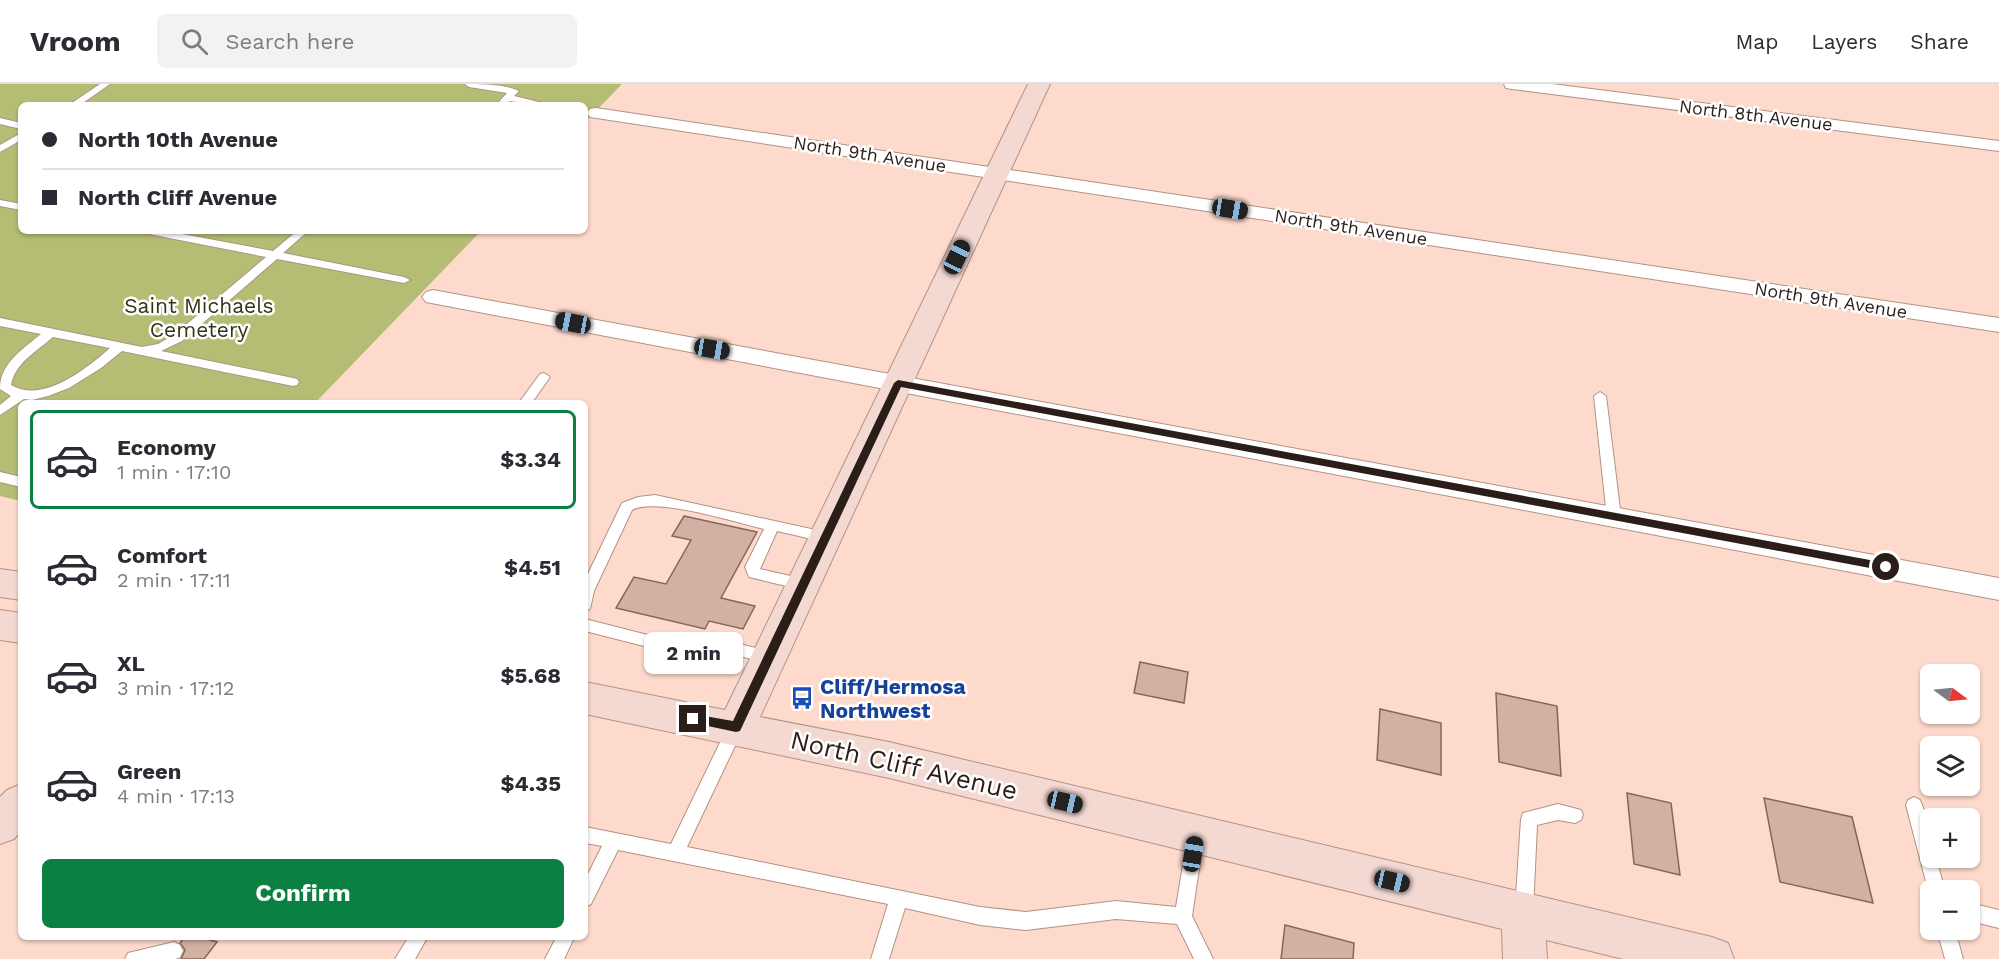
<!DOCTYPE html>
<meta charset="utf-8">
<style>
:root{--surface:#fff;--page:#f2f2f3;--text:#2b2b33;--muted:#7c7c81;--line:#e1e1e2;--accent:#0b8043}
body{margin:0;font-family:"Work Sans",sans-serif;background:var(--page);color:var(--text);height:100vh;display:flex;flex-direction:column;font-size:22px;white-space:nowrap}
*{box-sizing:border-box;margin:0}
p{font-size:20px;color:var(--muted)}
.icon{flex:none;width:33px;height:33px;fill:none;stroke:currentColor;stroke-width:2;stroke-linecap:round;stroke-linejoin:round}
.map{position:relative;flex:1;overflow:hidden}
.panel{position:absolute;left:18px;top:316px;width:570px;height:540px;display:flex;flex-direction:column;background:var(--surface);border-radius:9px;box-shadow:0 2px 4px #0004}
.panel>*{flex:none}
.hud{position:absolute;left:18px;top:18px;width:570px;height:132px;border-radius:9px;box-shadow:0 2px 4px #0004;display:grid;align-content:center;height:132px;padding:0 24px;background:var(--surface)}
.needle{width:39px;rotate:105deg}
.buttons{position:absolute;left:1920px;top:580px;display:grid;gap:12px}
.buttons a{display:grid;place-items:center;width:60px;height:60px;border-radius:9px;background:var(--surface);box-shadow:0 2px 4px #0004;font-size:30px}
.end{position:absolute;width:27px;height:27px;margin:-14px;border:8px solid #2b1e19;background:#fff;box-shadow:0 0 0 3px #fff}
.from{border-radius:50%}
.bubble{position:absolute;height:42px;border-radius:9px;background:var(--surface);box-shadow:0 2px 4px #0004;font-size:20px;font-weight:700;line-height:42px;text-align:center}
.car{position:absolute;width:18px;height:36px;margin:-18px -9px;border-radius:8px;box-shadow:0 0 4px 2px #0007;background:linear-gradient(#222 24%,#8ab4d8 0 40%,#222 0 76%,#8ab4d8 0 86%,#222 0)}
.hud b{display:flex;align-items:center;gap:21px;height:57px;font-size:22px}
.hud b+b{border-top:2px solid var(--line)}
.hud i{width:15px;height:15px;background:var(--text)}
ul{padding:10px 0 0;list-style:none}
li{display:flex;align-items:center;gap:18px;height:99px;margin:0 12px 9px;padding:0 12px;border:3px solid transparent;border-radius:9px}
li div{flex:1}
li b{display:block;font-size:22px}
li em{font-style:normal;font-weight:700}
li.current{border-color:var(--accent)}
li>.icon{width:54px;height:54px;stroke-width:1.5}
.action{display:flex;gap:12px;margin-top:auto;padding:12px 24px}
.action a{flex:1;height:69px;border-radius:9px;background:var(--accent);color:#fff;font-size:24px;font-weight:700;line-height:69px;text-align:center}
header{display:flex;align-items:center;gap:36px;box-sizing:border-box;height:84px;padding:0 30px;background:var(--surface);border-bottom:2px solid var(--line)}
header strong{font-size:28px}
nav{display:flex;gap:33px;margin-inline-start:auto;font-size:21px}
.search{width:420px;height:54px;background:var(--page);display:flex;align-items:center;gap:15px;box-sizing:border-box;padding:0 21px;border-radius:9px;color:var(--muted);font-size:22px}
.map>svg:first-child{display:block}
.green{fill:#b5bd75}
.building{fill:#d2b0a2;stroke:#85665a;stroke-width:1.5}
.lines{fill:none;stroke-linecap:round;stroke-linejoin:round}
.lane-casing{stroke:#b29284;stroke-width:2}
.street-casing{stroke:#b29284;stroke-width:2}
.secondary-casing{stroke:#b29284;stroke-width:2}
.lane{fill:#fff;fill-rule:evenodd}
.street{fill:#fff;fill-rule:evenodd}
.secondary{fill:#f4d8d2;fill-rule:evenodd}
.route{fill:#2b1e19}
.labels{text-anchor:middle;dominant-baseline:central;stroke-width:5;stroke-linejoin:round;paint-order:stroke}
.far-street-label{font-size:18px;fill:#2b1e19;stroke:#fff}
.park-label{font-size:21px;fill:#333615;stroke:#fff}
.transit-label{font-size:21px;font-weight:bold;fill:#164399;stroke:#fff;text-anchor:start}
.near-street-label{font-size:26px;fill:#2b1e19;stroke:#fff}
</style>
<header>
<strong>Vroom</strong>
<div class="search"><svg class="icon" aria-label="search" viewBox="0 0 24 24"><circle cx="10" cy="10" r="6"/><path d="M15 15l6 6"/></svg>Search here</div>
<nav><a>Map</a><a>Layers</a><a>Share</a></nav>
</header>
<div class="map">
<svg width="1999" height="875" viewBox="0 0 1999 875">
<rect width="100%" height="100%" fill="#fedacc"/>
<!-- green -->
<path class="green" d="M0,0H622L585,38V21H21V147H481L315,319L21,320V417L0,412Z"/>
<!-- building -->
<g class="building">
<path d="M684,432L757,448L721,514L755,522L743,545L709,537L705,545L616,524L634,493L666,500L691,456L672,452Z"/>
<path d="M1140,578L1188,588L1184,619L1134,609Z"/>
<path d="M1496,609L1557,622L1561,692L1499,678Z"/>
<path d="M1380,625L1441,639V691L1377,676Z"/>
<path d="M1627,709L1671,719L1680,791L1634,780Z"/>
<path d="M1764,714L1852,733L1873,819L1780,798Z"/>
<path d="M1285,841L1354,859L1353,875H1281Z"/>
<path d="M184,854H203L217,858L204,875H181L185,866L180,859Z"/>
</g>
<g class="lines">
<!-- lane casing -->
<g class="lane-casing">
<g id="lane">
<path d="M100,0H110L80,21H69Z"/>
<path d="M465,0C481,0 505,0 519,7L514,12L551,21H532L510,17L506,21H496L507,9L469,3Z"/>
<path d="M0,34L21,39V45L0,40Z"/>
<path d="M21,49V56L0,68V61Z"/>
<path d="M0,116L21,120V126L0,122Z"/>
<path d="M144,147H166L273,167L297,147H308L283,169L404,193L410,196L404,199L277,175L182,257L161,267L293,294L297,295L299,298L297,301L293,302L122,267L101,284L69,304L48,312L32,316L24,315L0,331V321L11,312L0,305C0,279 23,265 41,250L0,242V234L142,263L158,260L174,251L266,173L149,150ZM53,253L110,264C86,285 43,320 11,301C15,279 37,267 53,253Z"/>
<path d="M544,289L550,293L531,320H518L540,290Z"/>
<path d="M1600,308L1606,312L1621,433L1619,437H1609L1607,433L1594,312Z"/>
<path d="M0,388L21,393V403L0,398Z"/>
<path d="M655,411L825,448L830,449L832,453L830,457L825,458L777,447L760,485L808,496L810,500L808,504L803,506L749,493L745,483L764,445C735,438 656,413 632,426L594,507L590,525L585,527V496L622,419L638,413Z"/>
<path d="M585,535L687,561L727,557L768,567L773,569L775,573L773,577L768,579L727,569L687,573L585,547Z"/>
<path d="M735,638L741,640L743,645L687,763L980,823L1026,828L1116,817L1176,823L1188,751L1190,745L1196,743L1202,745L1204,751L1192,832L1213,875H1194L1177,840L1116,835L1026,846L980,841L905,824L889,875H871L888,820L618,766L591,820L585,823V796L602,762L585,759V743L671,760L729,640Z"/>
<path d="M1914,713L1920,716C1928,734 1930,754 1930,774H1936L1945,807H1930V813L1906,721L1908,716Z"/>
<path d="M1558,720L1581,726L1583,731L1581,736L1575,739L1558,736L1537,741L1533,827L1530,833L1524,836L1518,833L1515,827L1521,735L1523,729Z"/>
<path d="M1970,819L1999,826V844L1970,837Z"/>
<path d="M1937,846H1955L1963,875H1945Z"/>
<path d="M408,854H427L415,875H395Z"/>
<path d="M556,854H574L564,875H545Z"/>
<path d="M174,858L180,861L183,867L180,873L176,875H125L128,869Z"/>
</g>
</g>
<!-- street casing -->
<g class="street-casing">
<g id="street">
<path d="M1504,0H1552L1999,57V67L1512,5L1506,4Z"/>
<path d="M596,24L1999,234V248L590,33L587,29L590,25Z"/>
<path d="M433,206L1999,494V516L426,218L422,213L426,208Z"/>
</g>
</g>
<!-- secondary casing -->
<g class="secondary-casing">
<g id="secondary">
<path d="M1028,0H1050L760,633L889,658L1712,853L1728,859L1734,875H1623L1546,856L1547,875H1503L1502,845L889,694L585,630V598L725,626Z"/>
<path d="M0,485L21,488V516L0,513Z"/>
<path d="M0,526L21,529V559L0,556Z"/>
<path d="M21,700V747L14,755L0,760V713L7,706Z"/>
</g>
</g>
<!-- lane -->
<use href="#lane" class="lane"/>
<!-- street -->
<use href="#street" class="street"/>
<!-- secondary -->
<use href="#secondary" class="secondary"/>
</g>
<!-- route -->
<path class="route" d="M898,296L1886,479L1891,483L1886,487L901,303L740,647L736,648L689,638L687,635L693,630L733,637L894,299Z"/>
<!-- icons -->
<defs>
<g id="bus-bare" transform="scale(1.8)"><path d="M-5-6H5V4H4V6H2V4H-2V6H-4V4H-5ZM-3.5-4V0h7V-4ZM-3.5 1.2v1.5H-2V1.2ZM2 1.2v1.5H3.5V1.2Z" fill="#1a4fb4" stroke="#fff" stroke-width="2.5" paint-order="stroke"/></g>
</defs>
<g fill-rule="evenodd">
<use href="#bus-bare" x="802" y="614"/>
</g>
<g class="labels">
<!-- far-street labels -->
<g class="far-street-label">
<text transform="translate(1756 31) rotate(7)">North 8th Avenue</text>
<text transform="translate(870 70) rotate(9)">North 9th Avenue</text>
<text transform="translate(1351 143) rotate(9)">North 9th Avenue</text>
<text transform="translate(1831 216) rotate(9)">North 9th Avenue</text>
</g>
<!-- park labels -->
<g class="park-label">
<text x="199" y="221">Saint Michaels<tspan x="199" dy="24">Cemetery</tspan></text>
</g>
<!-- transit labels -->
<g class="transit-label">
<text x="820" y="602">Cliff/Hermosa<tspan x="820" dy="24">Northwest</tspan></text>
</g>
<!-- near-street labels -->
<g class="near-street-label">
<text transform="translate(904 681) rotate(13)">North Cliff Avenue</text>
</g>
</g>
</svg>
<div class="buttons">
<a><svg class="needle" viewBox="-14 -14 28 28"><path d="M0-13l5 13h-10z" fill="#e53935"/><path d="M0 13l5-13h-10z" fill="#7c7c81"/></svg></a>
<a><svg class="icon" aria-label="layers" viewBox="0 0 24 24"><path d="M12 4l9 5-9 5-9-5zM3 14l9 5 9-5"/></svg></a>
<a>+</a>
<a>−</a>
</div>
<i class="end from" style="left:1886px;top:483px"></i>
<i class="end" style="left:693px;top:635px"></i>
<div class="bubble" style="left:644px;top:548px;width:99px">2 min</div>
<i class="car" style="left:1230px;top:125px;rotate:99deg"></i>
<i class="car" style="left:957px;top:173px;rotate:25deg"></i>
<i class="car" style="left:573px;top:239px;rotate:281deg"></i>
<i class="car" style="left:712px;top:265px;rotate:100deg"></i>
<i class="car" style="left:1065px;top:718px;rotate:103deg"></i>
<i class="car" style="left:1193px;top:770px;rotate:9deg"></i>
<i class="car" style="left:1392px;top:797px;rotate:103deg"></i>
<div class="hud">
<b><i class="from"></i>North 10th Avenue</b>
<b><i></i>North Cliff Avenue</b>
</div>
<section class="panel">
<ul>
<li class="current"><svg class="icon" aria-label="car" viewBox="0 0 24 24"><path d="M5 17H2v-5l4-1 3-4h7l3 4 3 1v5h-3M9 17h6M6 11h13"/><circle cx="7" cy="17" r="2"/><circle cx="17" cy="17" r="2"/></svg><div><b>Economy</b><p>1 min · 17:10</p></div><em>$3.34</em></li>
<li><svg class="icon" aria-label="car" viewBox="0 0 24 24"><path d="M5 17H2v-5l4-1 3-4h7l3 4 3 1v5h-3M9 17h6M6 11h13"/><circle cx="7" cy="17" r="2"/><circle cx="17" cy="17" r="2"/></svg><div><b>Comfort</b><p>2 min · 17:11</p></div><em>$4.51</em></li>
<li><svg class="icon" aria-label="car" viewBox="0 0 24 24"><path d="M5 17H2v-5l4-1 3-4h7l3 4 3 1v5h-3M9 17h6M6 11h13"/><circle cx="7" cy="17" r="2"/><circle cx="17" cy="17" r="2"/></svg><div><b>XL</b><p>3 min · 17:12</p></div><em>$5.68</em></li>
<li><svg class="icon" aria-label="car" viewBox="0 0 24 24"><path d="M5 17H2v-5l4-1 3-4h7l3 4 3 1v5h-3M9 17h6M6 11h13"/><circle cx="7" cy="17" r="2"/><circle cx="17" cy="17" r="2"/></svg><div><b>Green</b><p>4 min · 17:13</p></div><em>$4.35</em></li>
</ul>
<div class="action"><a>Confirm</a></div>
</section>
</div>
